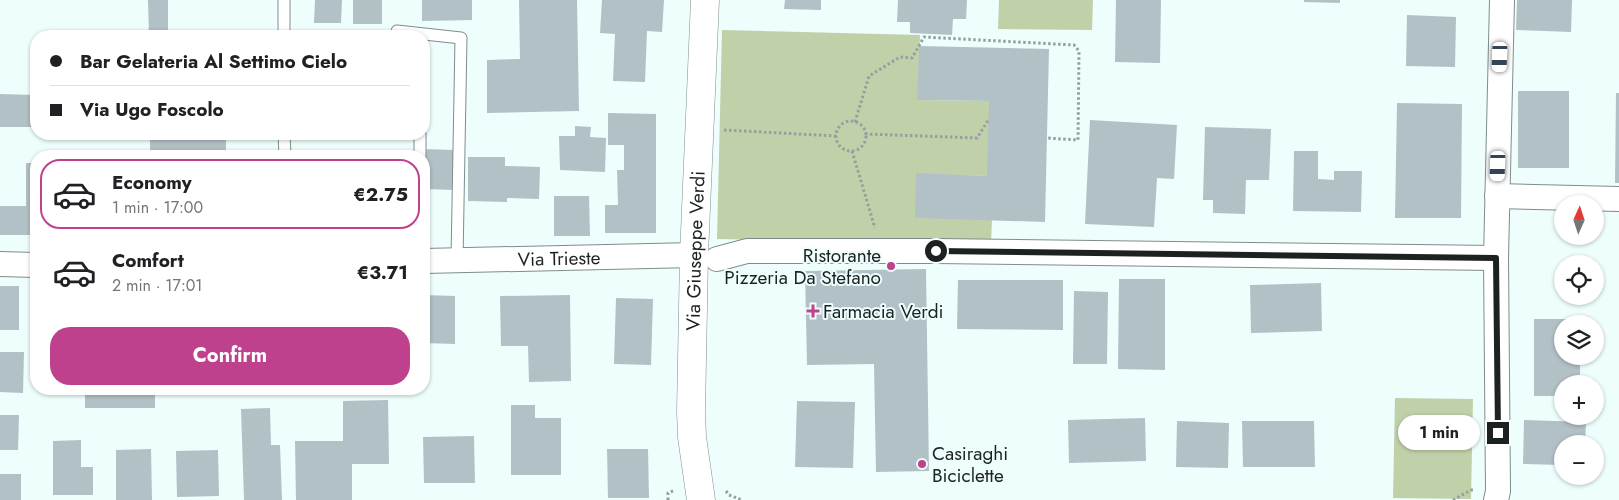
<!DOCTYPE html>
<meta charset="utf-8">
<style>
:root{--surface:#fff;--page:#f2f2f2;--text:#202124;--muted:#757577;--line:#e0e0e0;--accent:#bf408d}
body{margin:0;font-family:Jost,sans-serif;background:var(--page);color:var(--text);height:100vh;display:flex;flex-direction:column;font-size:19px;white-space:nowrap}
*{box-sizing:border-box;margin:0}
p{font-size:16px;color:var(--muted)}
.icon{flex:none;width:28px;height:28px;fill:none;stroke:currentColor;stroke-width:2;stroke-linecap:round;stroke-linejoin:round}
.map{position:relative;flex:1;overflow:hidden}
.side{position:absolute;left:30px;top:150px;width:400px;height:245px;display:flex;flex-direction:column;background:var(--surface);border-radius:20px;box-shadow:0 1px 4px #0004}
.side>*{flex:none}
.guide{position:absolute;left:30px;top:30px;width:400px;height:110px;border-radius:20px;box-shadow:0 1px 4px #0004;display:grid;align-content:center;height:110px;padding:0 20px;background:var(--surface)}
.needle{width:32px;rotate:3deg}
.tools{position:absolute;left:1554px;top:195px;display:grid;gap:10px}
.tools a{display:grid;place-items:center;width:50px;height:50px;border-radius:50%;background:var(--surface);box-shadow:0 1px 4px #0004;font-size:25px}
.end{position:absolute;width:22px;height:22px;margin:-11px;border:6px solid #1c2221;background:#fff;box-shadow:0 0 0 2px #fff}
.from{border-radius:50%}
.bubble{position:absolute;height:35px;border-radius:18px;background:var(--surface);box-shadow:0 1px 4px #0004;font-size:16px;font-weight:700;line-height:35px;text-align:center}
.car{position:absolute;width:15px;height:30px;margin:-15px -8px;border-radius:6px;box-shadow:0 0 4px 1px #0007;background:linear-gradient(#fff 24%,#345 0 40%,#fff 0 76%,#345 0 86%,#fff 0)}
.guide b{display:flex;align-items:center;gap:18px;height:48px;font-size:19px}
.guide b+b{border-top:1px solid var(--line)}
.guide i{width:12px;height:12px;background:var(--text)}
ul{padding:9px 0 0;list-style:none}
li{display:flex;align-items:center;gap:15px;height:70px;margin:0 10px 8px;padding:0 10px;border:2px solid transparent;border-radius:20px}
li div{flex:1}
li b{display:block;font-size:19px}
li em{font-style:normal;font-weight:700}
li.current{border-color:var(--accent)}
li>.icon{width:45px;height:45px;stroke-width:1.5}
.primary-button{display:flex;gap:10px;margin-top:auto;padding:10px 20px}
.primary-button a{flex:1;height:58px;border-radius:20px;background:var(--accent);color:#fff;font-size:20px;font-weight:700;line-height:58px;text-align:center}
.map>svg:first-child{display:block}
.green{fill:#c0d1aa}
.building{fill:#b2c1c6}
.lines{fill:none;stroke-linecap:round;stroke-linejoin:round}
.lane-casing{stroke:#7e8d8c;stroke-width:13}
.street-casing{stroke:#7e8d8c;stroke-width:26}
.secondary-casing{stroke:#7e8d8c;stroke-width:29}
.path{stroke:#94a09f;stroke-width:3;stroke-dasharray:2.5 2.5;stroke-linecap:butt}
.lane{stroke:#fff;stroke-width:11}
.street{stroke:#fff;stroke-width:24}
.secondary{stroke:#fff;stroke-width:28}
.route{stroke:#1c2221;stroke-width:6}
.poi-dot{fill:#bf408d;stroke:#edfefc;stroke-width:2}
.labels{text-anchor:middle;dominant-baseline:central;stroke-width:4;stroke-linejoin:round;paint-order:stroke}
.street-label{font-size:19px;fill:#1c2221;stroke:#edfefc}
.poi-label{font-size:19px;fill:#1c2221;stroke:#edfefc;text-anchor:start}
</style>
<div class="map">
<svg width="1619" height="500" viewBox="0 0 1619 500">
<rect width="100%" height="100%" fill="#edfefc"/>
<!-- green -->
<g class="green">
<path d="M999,0H1093L1092,30L998,29Z"/>
<path d="M722,30L920,35L918,100L989,101V176L917,174L992,219L991,245L717,239Z"/>
<path d="M1395,398L1473,399L1471,499L1393,498Z"/>
</g>
<!-- building -->
<g class="building">
<path d="M148,0H168V36H149Z"/>
<path d="M315,0H342L341,23H314Z"/>
<rect x="353" y="0" width="29" height="24"/>
<path d="M422,0H472V20L422,21Z"/>
<path d="M519,0H577L579,111L487,113V60L520,59Z"/>
<path d="M602,0H664L662,32L647,31L645,82L613,81L615,34L600,33Z"/>
<path d="M785,0H821V10L784,9Z"/>
<path d="M898,0H967L966,19H953L952,35L910,33V22H897Z"/>
<path d="M1116,0H1161L1160,63L1115,62Z"/>
<path d="M1304,0H1340V3L1304,2Z"/>
<path d="M1517,0H1572L1571,32L1516,30Z"/>
<path d="M1407,15L1456,17L1455,67L1406,66Z"/>
<path d="M919,46L1049,49L1045,222L915,218L916,173L987,176L989,101L917,100Z"/>
<rect x="424" y="58" width="4" height="43"/>
<rect x="1518" y="91" width="51" height="77"/>
<path d="M1616,93H1619V183H1615Z"/>
<path d="M0,94L36,95V127H0Z"/>
<path d="M1397,103L1462,104L1461,218H1395Z"/>
<path d="M608,113L656,114V233H605V205H618L617,170H624V145H608Z"/>
<path d="M1090,120L1177,125L1174,179L1157,178L1154,227L1085,224Z"/>
<path d="M575,126L591,127L590,137L606,138L605,172L560,170L559,136H575Z"/>
<path d="M1205,127L1271,129L1269,180H1246L1245,214L1213,213V200H1203Z"/>
<rect x="150" y="134" width="76" height="22"/>
<path d="M422,149L456,150L455,190L424,189V156Z"/>
<path d="M1294,151H1318V179L1334,180V171H1362L1361,212L1293,211Z"/>
<path d="M468,157H505V166L540,167L539,199L507,198V202L468,201Z"/>
<path d="M26,163H36V235H0V206H26Z"/>
<path d="M554,196H589L590,236H554Z"/>
<path d="M926,269L929,471L876,472L874,364L807,365L805,271Z"/>
<path d="M1119,279H1165V370L1118,369Z"/>
<path d="M958,280H1063V330L957,329Z"/>
<path d="M1321,283L1322,331L1251,333L1250,285Z"/>
<rect x="0" y="286" width="19" height="44"/>
<path d="M1074,291L1108,292L1107,364H1073Z"/>
<path d="M424,295L455,296V344L424,343Z"/>
<path d="M570,295L571,381L529,382L528,346H501L500,296Z"/>
<path d="M616,298L653,299L651,365L614,364Z"/>
<path d="M1534,319H1579V324H1562V356H1580V384H1562V396H1534Z"/>
<path d="M0,352H24L23,393L0,392Z"/>
<rect x="85" y="389" width="70" height="19"/>
<path d="M388,400L389,464H352V500H296L295,441H343V401Z"/>
<path d="M797,401L855,402L853,468L795,467Z"/>
<path d="M511,405H535V418H561V475H511Z"/>
<path d="M270,408L271,445H280L282,500H244L241,409Z"/>
<path d="M0,415H19L18,450H0Z"/>
<path d="M1145,418L1146,461L1069,463L1068,420Z"/>
<path d="M1524,420L1586,422L1585,444H1562V465L1523,464Z"/>
<path d="M1177,421L1229,423L1228,468L1176,467Z"/>
<path d="M1242,421H1314L1315,467H1243Z"/>
<path d="M474,436L475,483H424L423,437Z"/>
<path d="M81,440V467H93V495H53V441Z"/>
<path d="M151,449L152,500H116V450Z"/>
<path d="M607,449H648L649,498H608Z"/>
<path d="M218,450L219,496L177,497L176,451Z"/>
<rect x="0" y="474" width="21" height="26"/>
</g>
<g class="lines">
<!-- lane casing -->
<g class="lane-casing">
<g id="lane">
<path d="M397,31L461,38L457,260"/>
<path d="M284,36V0"/>
<path d="M284,134L285,156"/>
<path d="M420,134V156"/>
</g>
</g>
<!-- street casing -->
<g class="street-casing">
<g id="street">
<path d="M1497,196L1619,199"/>
<path d="M717,259L747,251H935L1496,258"/>
<path id="s1" d="M424,261L694,255"/>
<path d="M0,264L36,265"/>
<path d="M1496,500L1498,491L1496,258L1502,0"/>
</g>
</g>
<!-- secondary casing -->
<g class="secondary-casing">
<g id="secondary">
<path id="s2" d="M701,500L692,437L691,412L694,255L705,0"/>
</g>
</g>
<!-- path -->
<g class="path">
<circle cx="851" cy="136" r="15"/>
<path d="M855,122L869,76L900,57L912,58L924,37L1074,45L1079,51L1078,140L1047,138"/>
<path d="M724,130L836,136"/>
<path d="M865,134L977,138L989,119"/>
<path d="M852,151L875,228"/>
<path d="M726,491L729,495L742,500"/>
<path d="M668,500V493L675,490"/>
<path d="M1453,500L1471,490H1475"/>
</g>
<!-- lane -->
<use href="#lane" class="lane"/>
<!-- street -->
<use href="#street" class="street"/>
<!-- secondary -->
<use href="#secondary" class="secondary"/>
</g>
<g class="lines">
<!-- route -->
<path class="route" d="M936,251L1496,258L1498,433"/>
</g>
<!-- markers -->
<g class="poi-dot">
<circle cx="891" cy="266" r="5"/>
<path d="M810.5 303.5h5v5h5v5h-5v5h-5v-5h-5v-5h5z"/>
<circle cx="922" cy="464" r="5"/>
</g>
<g class="labels">
<!-- street labels -->
<g class="street-label">
<text stroke="none"><textPath href="#s2" startOffset="250">Via Giuseppe Verdi</textPath></text>
<text stroke="none"><textPath href="#s1" startOffset="135">Via Trieste</textPath></text>
</g>
<!-- poi labels -->
<g class="poi-label">
<text x="881" y="255" text-anchor="end">Ristorante<tspan x="881" dy="22">Pizzeria Da Stefano</tspan></text>
<text x="823" y="311">Farmacia Verdi</text>
<text x="932" y="453">Casiraghi<tspan x="932" dy="22">Biciclette</tspan></text>
</g>
</g>
</svg>
<div class="tools">
<a><svg class="needle" viewBox="-14 -14 28 28"><path d="M0-13l5 13h-10z" fill="#e53935"/><path d="M0 13l5-13h-10z" fill="#757577"/></svg></a>
<a><svg class="icon" aria-label="locate" viewBox="0 0 24 24"><circle cx="12" cy="12" r="6"/><path d="M12 2v4M12 18v4M2 12h4M18 12h4"/></svg></a>
<a><svg class="icon" aria-label="layers" viewBox="0 0 24 24"><path d="M12 4l9 5-9 5-9-5zM3 14l9 5 9-5"/></svg></a>
<a>+</a>
<a>−</a>
</div>
<i class="end from" style="left:936px;top:251px"></i>
<i class="end" style="left:1498px;top:433px"></i>
<div class="bubble" style="left:1398px;top:415px;width:82px">1 min</div>
<i class="car" style="left:1500px;top:57px;rotate:182deg"></i>
<i class="car" style="left:1498px;top:166px;rotate:182deg"></i>
<div class="guide">
<b><i class="from"></i>Bar Gelateria Al Settimo Cielo</b>
<b><i></i>Via Ugo Foscolo</b>
</div>
<section class="side">
<ul>
<li class="current"><svg class="icon" aria-label="car" viewBox="0 0 24 24"><path d="M5 17H2v-5l4-1 3-4h7l3 4 3 1v5h-3M9 17h6M6 11h13"/><circle cx="7" cy="17" r="2"/><circle cx="17" cy="17" r="2"/></svg><div><b>Economy</b><p>1 min · 17:00</p></div><em>€2.75</em></li>
<li><svg class="icon" aria-label="car" viewBox="0 0 24 24"><path d="M5 17H2v-5l4-1 3-4h7l3 4 3 1v5h-3M9 17h6M6 11h13"/><circle cx="7" cy="17" r="2"/><circle cx="17" cy="17" r="2"/></svg><div><b>Comfort</b><p>2 min · 17:01</p></div><em>€3.71</em></li>
</ul>
<div class="primary-button"><a>Confirm</a></div>
</section>
</div>
